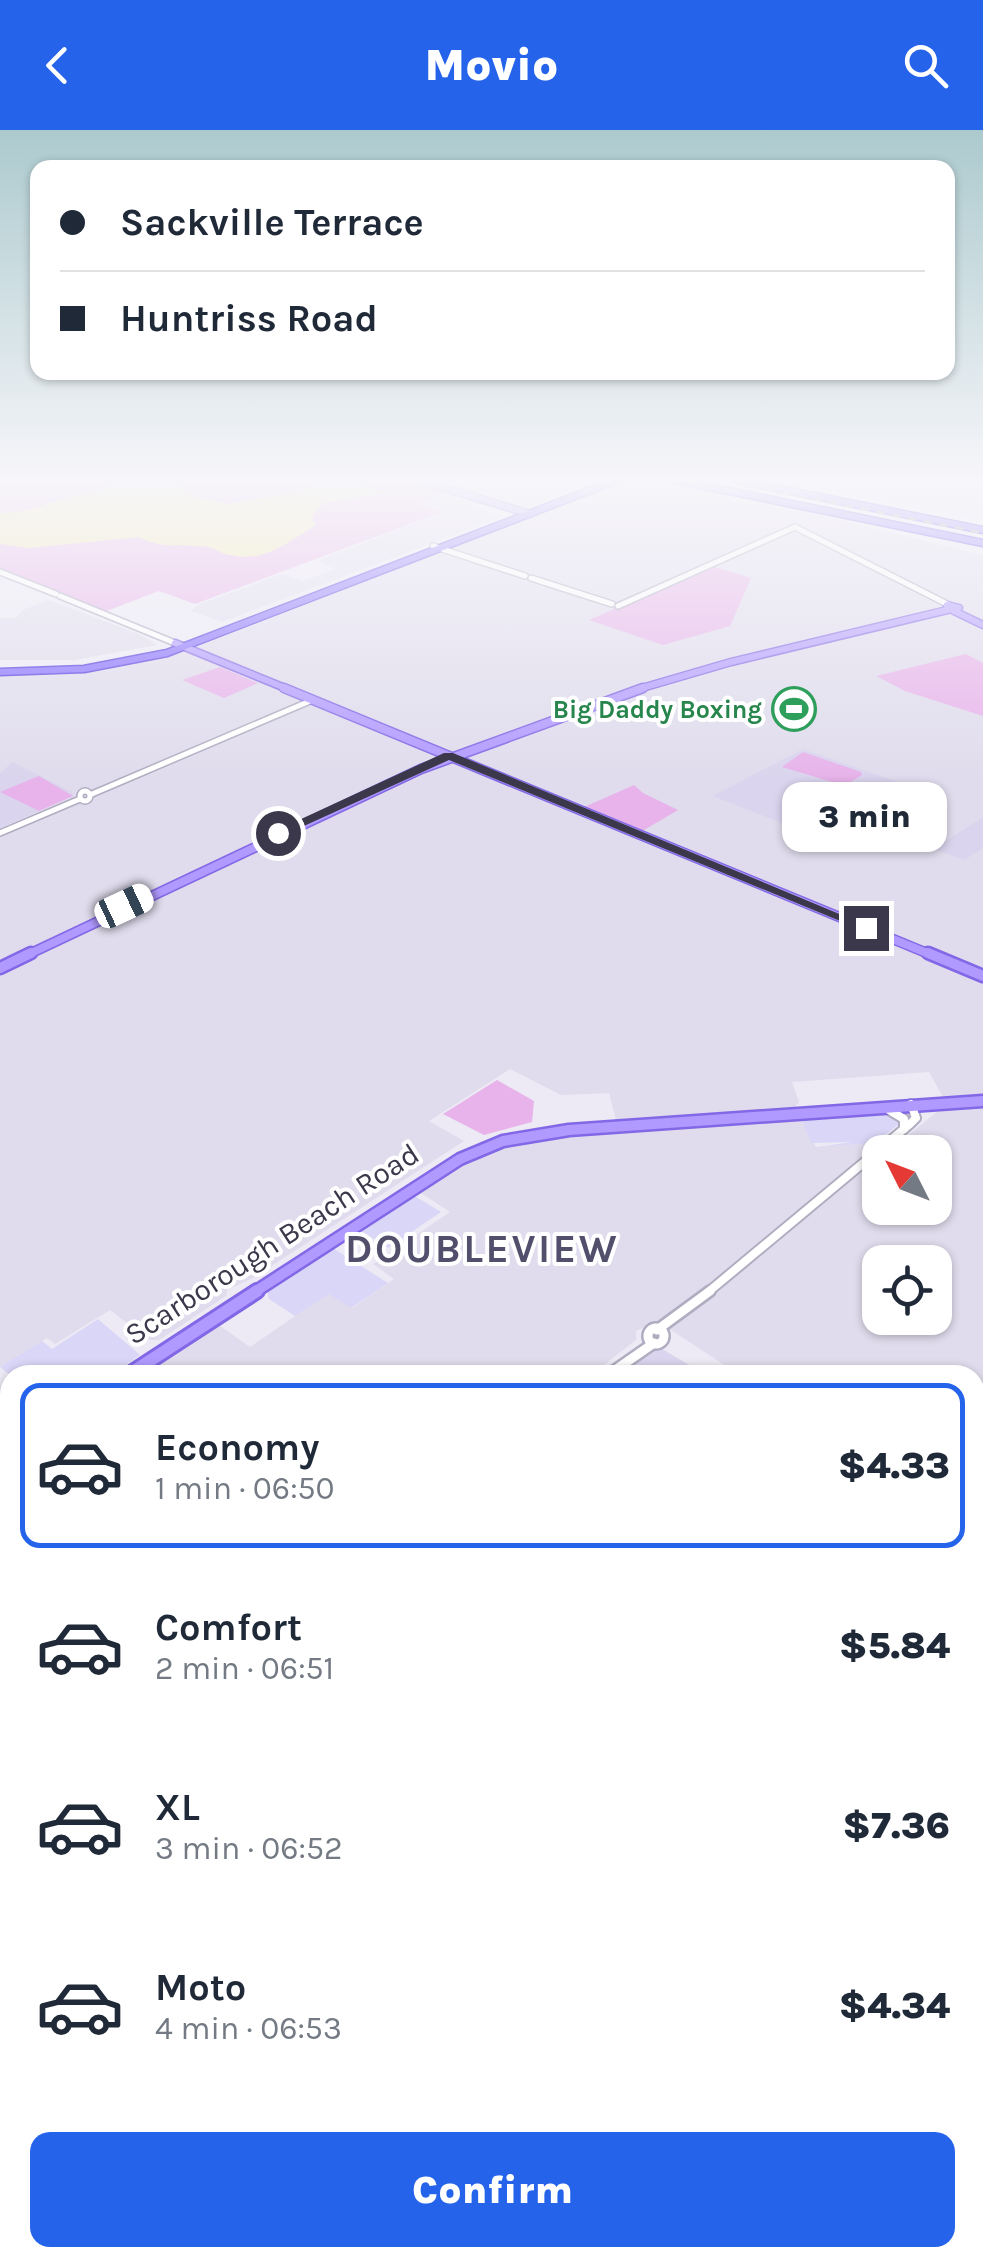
<!DOCTYPE html>
<meta charset="utf-8">
<style>
:root{--surface:#fff;--page:#f2f2f3;--text:#1f2937;--muted:#747a83;--line:#e0e1e3;--accent:#2563eb}
body{margin:0;font-family:Karla,sans-serif;background:var(--page);color:var(--text);height:100vh;display:flex;flex-direction:column;font-size:38px;white-space:nowrap}
*{box-sizing:border-box;margin:0}
p{font-size:32px;color:var(--muted)}
.icon{flex:none;width:55px;height:55px;fill:none;stroke:currentColor;stroke-width:2;stroke-linecap:round;stroke-linejoin:round}
.map{position:relative;flex:1;overflow:hidden}
.details{position:absolute;left:0px;top:1235px;width:985px;height:902px;display:flex;flex-direction:column;background:var(--surface);border-radius:30px 30px 0 0;box-shadow:0 2px 8px #0004}
.details>*{flex:none}
.banner{position:absolute;left:30px;top:30px;width:925px;height:220px;border-radius:20px;box-shadow:0 2px 8px #0004;display:grid;align-content:center;height:220px;padding:0 30px;background:var(--surface)}
.needle{width:65px;rotate:312deg}
.tools{position:absolute;left:862px;top:1005px;display:grid;gap:20px}
.tools a{display:grid;place-items:center;width:90px;height:90px;border-radius:20px;background:var(--surface);box-shadow:0 2px 8px #0004;font-size:50px}
.end{position:absolute;width:45px;height:45px;margin:-22px;border:12px solid #3a384a;background:#fff;box-shadow:0 0 0 5px #fff}
.from{border-radius:50%}
.bubble{position:absolute;height:70px;border-radius:20px;background:var(--surface);box-shadow:0 2px 8px #0004;font-size:32px;font-weight:800;line-height:70px;text-align:center}
.car{position:absolute;width:30px;height:60px;margin:-30px -15px;border-radius:12px;box-shadow:0 0 8px 2px #0007;background:linear-gradient(#fff 24%,#345 0 40%,#fff 0 76%,#345 0 86%,#fff 0)}
.banner b{display:flex;align-items:center;gap:35px;height:95px;font-size:38px}
.banner b+b{border-top:2px solid var(--line)}
.banner i{width:25px;height:25px;background:var(--text)}
ul{padding:18px 0 0;list-style:none}
li{display:flex;align-items:center;gap:30px;height:165px;margin:0 20px 15px;padding:0 10px;border:5px solid transparent;border-radius:20px}
li div{flex:1}
li b{display:block;font-size:38px}
li em{font-style:normal;font-weight:800}
li.on{border-color:var(--accent)}
li>.icon{width:90px;height:90px;stroke-width:1.5}
.primary-button{display:flex;gap:20px;margin-top:auto;padding:20px 30px}
.primary-button a{flex:1;height:115px;border-radius:20px;background:var(--accent);color:#fff;font-size:40px;font-weight:800;line-height:115px;text-align:center}
header{display:flex;justify-content:space-between;align-items:center;height:130px;padding:0 30px;background:var(--accent);color:#fff;font-size:45px;font-weight:800}
.map>svg:first-child{display:block}
.residential{fill:#e0dced;fill-rule:evenodd}
.commercial{fill:#d9d6f7}
.education{fill:#dad4ee}
.medical{fill:#dbe3f3}
.green{fill:#e7b3ea}
.water{fill:#f2eca7}
.lines{fill:none;stroke-linecap:round;stroke-linejoin:round}
.minor-far3-casing{stroke:#b0adc1;stroke-width:8}
.minor-far2-casing{stroke:#b0adc1;stroke-width:12}
.minor-far1-casing{stroke:#b0adc1;stroke-width:14}
.minor-casing{stroke:#b0adc1;stroke-width:16}
.major-far4-casing{stroke:#8268e6;stroke-width:9}
.major-far3-casing{stroke:#8268e6;stroke-width:11}
.major-far2-casing{stroke:#8268e6;stroke-width:15}
.major-far1-casing{stroke:#8268e6;stroke-width:18}
.major-casing{stroke:#8268e6;stroke-width:20}
.highway-casing{stroke:#523ae0;stroke-width:9}
.minor-far3{stroke:#fff;stroke-width:5}
.minor-far2{stroke:#fff;stroke-width:8}
.minor-far1{stroke:#fff;stroke-width:9}
.minor{stroke:#fff;stroke-width:11}
.major-far4{stroke:#b19aff;stroke-width:6}
.major-far3{stroke:#b19aff;stroke-width:8}
.major-far2{stroke:#b19aff;stroke-width:10}
.major-far1{stroke:#b19aff;stroke-width:12}
.major{stroke:#b19aff;stroke-width:15}
.highway{stroke:#866cff;stroke-width:6}
.rail{stroke:#999;stroke-width:2.5;stroke-dasharray:8 8;stroke-linecap:butt}
.route{fill:#3a384a}
.labels{text-anchor:middle;dominant-baseline:central;stroke-width:8;stroke-linejoin:round;paint-order:stroke}
.far-leisure-label{font-size:25px;font-weight:bold;fill:#27864d;stroke:#fff;text-anchor:end}
.street-label{font-size:30px;fill:#3a384a;stroke:#fff}
.district-label{font-size:40px;font-weight:bold;letter-spacing:2.5px;fill:#524f6d;stroke:#fff}
</style>
<header><svg class="icon" aria-label="back" viewBox="0 0 24 24"><path d="M15 5l-7 7 7 7"/></svg>Movio<svg class="icon" aria-label="search" viewBox="0 0 24 24"><circle cx="10" cy="10" r="6"/><path d="M15 15l6 6"/></svg></header>
<div class="map">
<svg width="983" height="2136" viewBox="0 0 983 2136">
<rect width="100%" height="100%" fill="#edeaf5"/>
<!-- residential -->
<g class="residential">
<path d="M413,350H597L525,378L491,369L473,376L501,387L222,492L191,481L199,474L282,444L303,451L336,439L317,431L440,383L418,374L450,361Z"/>
<path d="M628,350H664L767,372L983,425V965L943,967L929,942L792,952L799,972L795,977L616,990L609,963L561,965L510,939L429,991L464,1011L253,1148L227,1160L226,1166L159,1210H149L110,1180L55,1214L47,1208L0,1237V546L105,540L182,523Z"/>
<path d="M49,470L139,504L157,515L75,530H0V488H16L23,480Z"/>
<path d="M983,977V1296L975,1305V1245H740L657,1191L636,1201V1210L591,1245H138L216,1193L250,1217L329,1163L352,1178L394,1149L373,1134L450,1082L415,1059L497,1015L547,1005L801,989L816,1017L881,1012L893,1018L939,980ZM880,1022H935V1078H880ZM880,1132H935V1188H880Z"/>
<path d="M10,1329V1595L0,1585V1335Z"/>
<path d="M983,1330V2136H931L921,2128H975V1338Z"/>
<path d="M0,1623L10,1632V2128H587L597,2136H0Z"/>
</g>
<!-- commercial -->
<g class="commercial">
<path d="M888,983L902,992L874,1013L817,1017L853,1012L811,1013L802,990Z"/>
<path d="M411,1064L441,1082L388,1118L358,1099Z"/>
<path d="M331,1117L388,1153L351,1178L329,1164L295,1186L269,1169L267,1159Z"/>
<path d="M98,1189L140,1225L110,1245H10L0,1237L42,1211L52,1219Z"/>
</g>
<!-- education -->
<g class="education">
<path d="M803,619L915,658L828,711L713,666Z"/>
<path d="M12,632L72,662L73,666L0,698V644Z"/>
<path d="M983,687V718L964,730L934,719Z"/>
<path d="M657,1216L706,1245H622Z"/>
</g>
<!-- medical -->
<path class="medical" d="M791,350H983V390L784,353Z"/>
<!-- green -->
<g class="green">
<path d="M0,350H413L452,362L419,374L442,382L195,474L159,461L104,482L0,440Z"/>
<path d="M712,436L751,448L730,496L663,515L589,490Z"/>
<path d="M966,524L983,533V586L905,561L876,546Z"/>
<path d="M220,537L258,553L224,568L182,550Z"/>
<path d="M803,622L861,642L862,645L826,667L823,665L832,652L782,637Z"/>
<path d="M39,646L73,666L39,681L0,662Z"/>
<path d="M634,655L643,663L678,680L639,703L582,678Z"/>
<path d="M497,950L534,971L532,992L484,1005L443,984Z"/>
<path d="M983,1544V1709L975,1703V1554Z"/>
<path d="M751,2128H886L897,2136H745Z"/>
</g>
<!-- water -->
<path class="water" d="M131,350H170L197,367L228,374L311,358L312,350H361L362,356L388,363L323,373L312,386L315,395C288,413 264,433 229,425C222,424 215,418 208,417C182,413 163,420 139,407L29,418L0,414V383L23,381Z"/>
<g class="lines">
<!-- minor-far3 casing -->
<g class="minor-far3-casing">
<g id="minor-far3">
<path d="M433,416L525,446"/>
<path d="M0,442L56,464"/>
<path d="M531,448L612,474"/>
<path d="M60,466L175,513"/>
<path d="M618,476L795,397L949,475"/>
<circle cx="85" cy="666" r="5"/>
<path d="M92,664L310,571"/>
<path d="M0,703L80,669"/>
</g>
</g>
<!-- minor-far2 casing -->
<g class="minor-far2-casing">
<g id="minor-far2">
<path d="M889,980L904,989V999"/>
<path d="M707,1163L910,994L916,988L911,974"/>
</g>
</g>
<!-- minor-far1 casing -->
<g class="minor-far1-casing">
<g id="minor-far1">
<circle cx="656" cy="1206" r="8"/>
<path d="M657,1200L710,1161"/>
<path d="M608,1245L654,1213"/>
</g>
</g>
<!-- minor casing -->
<g class="minor-casing">
<g id="minor">
<path d="M0,1936L10,1927"/>
<path d="M0,1948L10,1939"/>
<path d="M141,2136L152,2128"/>
</g>
</g>
<!-- major-far4 casing -->
<g class="major-far4-casing">
<g id="major-far4">
<path d="M418,350L530,384"/>
<path d="M947,475L959,478L947,480Z"/>
<path d="M954,481L983,495"/>
<path d="M175,513L290,560"/>
<path d="M635,560L731,532L947,480"/>
</g>
</g>
<!-- major-far3 casing -->
<g class="major-far3-casing">
<g id="major-far3">
<path d="M284,558L934,826"/>
<path d="M25,826L421,639L643,558"/>
</g>
</g>
<!-- major-far2 casing -->
<g class="major-far2-casing">
<g id="major-far2">
<path d="M928,823L983,846"/>
<path d="M0,838L31,823"/>
<path d="M253,1163L460,1029L503,1011L569,1000L983,971"/>
</g>
</g>
<!-- major-far1 casing -->
<g class="major-far1-casing">
<g id="major-far1">
<path d="M128,1245L257,1161"/>
<path d="M975,1323L983,1315"/>
<path d="M0,1325L10,1318"/>
</g>
</g>
<!-- major casing -->
<g class="major-casing">
<g id="major">
<path d="M0,1605L10,1615"/>
<path d="M619,2128L628,2136"/>
<path d="M634,2128L643,2136"/>
</g>
</g>
<!-- highway casing -->
<g class="highway-casing">
<g id="highway">
<path d="M675,350L983,413"/>
<path d="M736,350L983,400"/>
<path d="M0,542L84,539L167,523L617,350"/>
</g>
</g>
<!-- minor-far3 -->
<use href="#minor-far3" class="minor-far3"/>
<!-- minor-far2 -->
<use href="#minor-far2" class="minor-far2"/>
<!-- minor-far1 -->
<use href="#minor-far1" class="minor-far1"/>
<!-- minor -->
<use href="#minor" class="minor"/>
<!-- major-far4 -->
<use href="#major-far4" class="major-far4"/>
<!-- major-far3 -->
<use href="#major-far3" class="major-far3"/>
<!-- major-far2 -->
<use href="#major-far2" class="major-far2"/>
<!-- major-far1 -->
<use href="#major-far1" class="major-far1"/>
<!-- major -->
<use href="#major" class="major"/>
<!-- highway -->
<use href="#highway" class="highway"/>
<!-- rail -->
<path class="rail" d="M720,350L983,403"/>
</g>
<!-- sky -->
<linearGradient id="sky" x2="0" y2="1"><stop stop-color="#accace"/><stop offset="0.54" stop-color="#f7f6fa"/><stop offset="1" stop-color="#f7f6fa" stop-opacity="0"/></linearGradient>
<rect width="983" height="649" fill="url(#sky)"/>
<!-- route -->
<path class="route" d="M444,623H453L873,798L862,800L449,630L282,706L271,703Z"/>
<!-- icons -->
<defs>
<g id="stadium-ring" transform="scale(2.25)"><circle r="9.5" fill="#fff" stroke="#2e9e5b" stroke-width="1.5"/><path d="M0-5a6.5 5 0 1 0 0 10a6.5 5 0 1 0 0-10ZM-3.5-1.8h7v3.6h-7Z" fill="#2e9e5b"/></g>
</defs>
<g fill-rule="evenodd">
<use href="#stadium-ring" x="794" y="579"/>
</g>
<g class="labels">
<!-- far-leisure labels -->
<g class="far-leisure-label">
<text x="762" y="579">Big Daddy Boxing</text>
</g>
<!-- street labels -->
<g class="street-label">
<text transform="translate(272 1114) rotate(-33)">Scarborough Beach Road</text>
</g>
<!-- district labels -->
<g class="district-label">
<text x="482" y="1118">DOUBLEVIEW</text>
</g>
</g>
</svg>
<div class="tools">
<a><svg class="needle" viewBox="-14 -14 28 28"><path d="M0-13l5 13h-10z" fill="#e53935"/><path d="M0 13l5-13h-10z" fill="#747a83"/></svg></a>
<a><svg class="icon" aria-label="locate" viewBox="0 0 24 24"><circle cx="12" cy="12" r="6"/><path d="M12 2v4M12 18v4M2 12h4M18 12h4"/></svg></a>
</div>
<i class="end from" style="left:278px;top:703px"></i>
<i class="end" style="left:866px;top:798px"></i>
<div class="bubble" style="left:782px;top:652px;width:165px">3 min</div>
<i class="car" style="left:124px;top:776px;rotate:65deg"></i>
<div class="banner">
<b><i class="from"></i>Sackville Terrace</b>
<b><i></i>Huntriss Road</b>
</div>
<section class="details">
<ul>
<li class="on"><svg class="icon" aria-label="car" viewBox="0 0 24 24"><path d="M5 17H2v-5l4-1 3-4h7l3 4 3 1v5h-3M9 17h6M6 11h13"/><circle cx="7" cy="17" r="2"/><circle cx="17" cy="17" r="2"/></svg><div><b>Economy</b><p>1 min · 06:50</p></div><em>$4.33</em></li>
<li><svg class="icon" aria-label="car" viewBox="0 0 24 24"><path d="M5 17H2v-5l4-1 3-4h7l3 4 3 1v5h-3M9 17h6M6 11h13"/><circle cx="7" cy="17" r="2"/><circle cx="17" cy="17" r="2"/></svg><div><b>Comfort</b><p>2 min · 06:51</p></div><em>$5.84</em></li>
<li><svg class="icon" aria-label="car" viewBox="0 0 24 24"><path d="M5 17H2v-5l4-1 3-4h7l3 4 3 1v5h-3M9 17h6M6 11h13"/><circle cx="7" cy="17" r="2"/><circle cx="17" cy="17" r="2"/></svg><div><b>XL</b><p>3 min · 06:52</p></div><em>$7.36</em></li>
<li><svg class="icon" aria-label="car" viewBox="0 0 24 24"><path d="M5 17H2v-5l4-1 3-4h7l3 4 3 1v5h-3M9 17h6M6 11h13"/><circle cx="7" cy="17" r="2"/><circle cx="17" cy="17" r="2"/></svg><div><b>Moto</b><p>4 min · 06:53</p></div><em>$4.34</em></li>
</ul>
<div class="primary-button"><a>Confirm</a></div>
</section>
</div>
